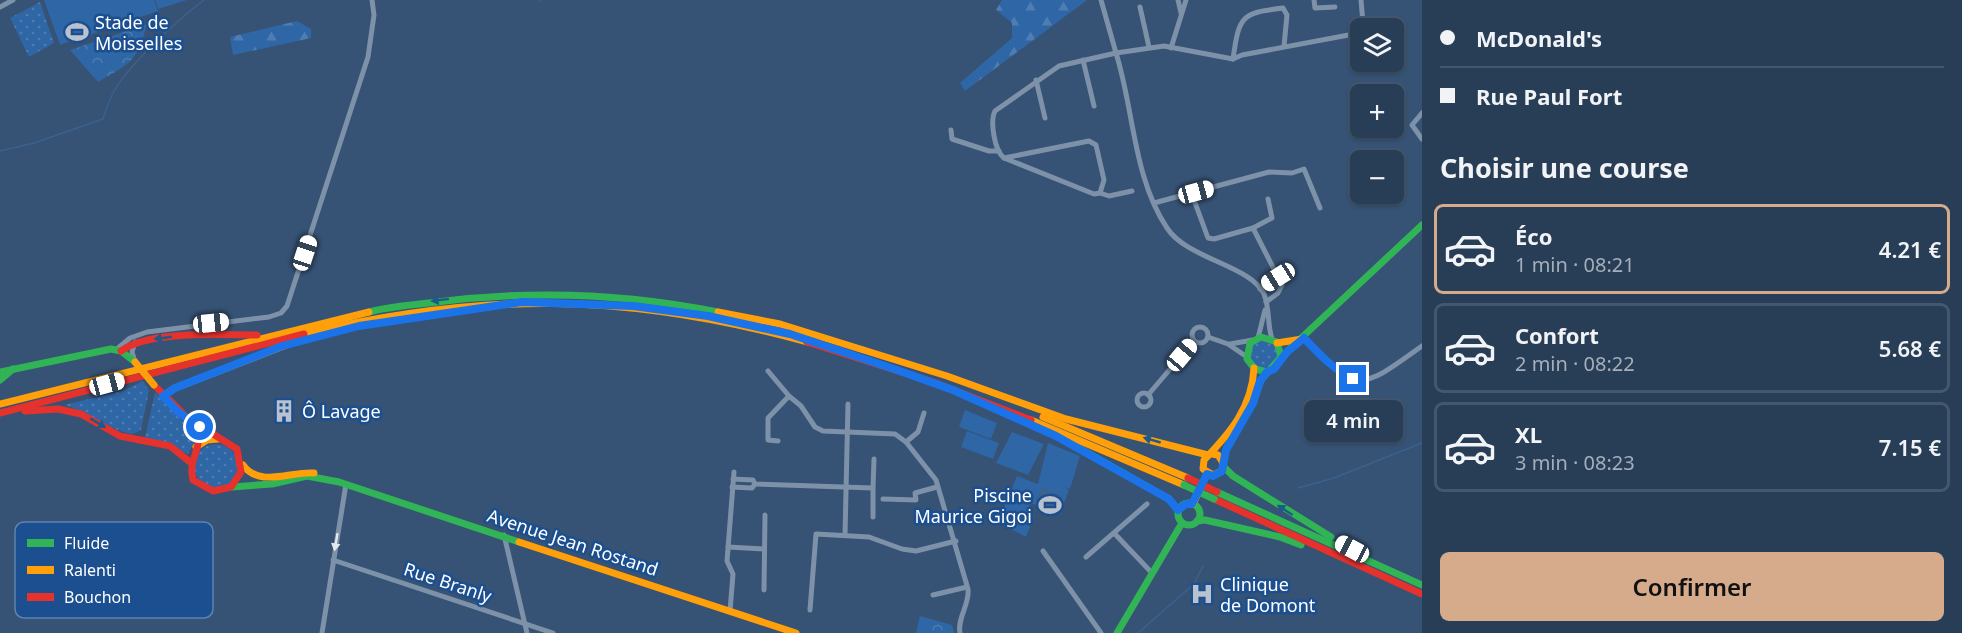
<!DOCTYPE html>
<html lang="fr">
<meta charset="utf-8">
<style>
:root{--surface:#283e57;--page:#30455d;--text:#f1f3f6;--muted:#a5aeba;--line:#44576d;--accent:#d6ab8b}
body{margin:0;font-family:"Noto Sans",sans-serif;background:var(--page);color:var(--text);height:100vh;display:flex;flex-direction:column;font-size:22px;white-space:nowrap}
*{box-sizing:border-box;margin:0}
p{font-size:20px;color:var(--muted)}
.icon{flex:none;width:33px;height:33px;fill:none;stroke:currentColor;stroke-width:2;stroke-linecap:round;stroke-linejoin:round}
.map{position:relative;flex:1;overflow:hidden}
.panel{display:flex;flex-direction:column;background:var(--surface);width:540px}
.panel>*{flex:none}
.top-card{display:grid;align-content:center;height:132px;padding:0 18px;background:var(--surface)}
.controls{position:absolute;left:1350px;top:18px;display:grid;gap:12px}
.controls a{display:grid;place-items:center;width:54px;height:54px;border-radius:9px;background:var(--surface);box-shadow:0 2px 4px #0004,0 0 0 2px var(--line);font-size:30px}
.end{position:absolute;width:27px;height:27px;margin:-14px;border:8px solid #1a73e8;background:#fff;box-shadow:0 0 0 3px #fff}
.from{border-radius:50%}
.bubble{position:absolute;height:42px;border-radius:9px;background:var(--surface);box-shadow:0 2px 4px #0004,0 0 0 2px var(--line);font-size:20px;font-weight:600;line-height:42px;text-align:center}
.car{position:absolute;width:18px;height:36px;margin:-18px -9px;border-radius:8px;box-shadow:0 0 4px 2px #0007;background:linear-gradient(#fff 24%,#345 0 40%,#fff 0 76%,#345 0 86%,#fff 0)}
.top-card b{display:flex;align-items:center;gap:21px;height:57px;font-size:22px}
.top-card b+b{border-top:2px solid var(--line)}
.top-card i{width:15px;height:15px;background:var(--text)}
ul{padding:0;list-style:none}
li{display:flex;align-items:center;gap:18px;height:90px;margin:0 12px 9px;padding:0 6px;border:3px solid var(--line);border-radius:9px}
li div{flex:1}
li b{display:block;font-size:22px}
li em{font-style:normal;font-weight:600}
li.active{border-color:var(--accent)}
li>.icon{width:54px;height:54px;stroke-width:1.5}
h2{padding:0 18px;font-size:27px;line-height:72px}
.button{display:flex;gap:12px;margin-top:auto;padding:12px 18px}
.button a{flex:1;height:69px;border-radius:9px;background:var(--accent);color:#111;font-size:24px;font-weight:600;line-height:69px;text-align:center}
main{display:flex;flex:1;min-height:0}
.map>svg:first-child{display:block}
.grass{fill:url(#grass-dots)}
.forest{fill:url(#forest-firs)}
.park{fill:url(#park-crowns)}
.pitch{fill:#2f66a5}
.water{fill:#3b618d}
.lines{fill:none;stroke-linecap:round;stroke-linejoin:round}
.stream{stroke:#3b618d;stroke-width:1.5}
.street{stroke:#7d92a8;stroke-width:5}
.fast{stroke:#30b455;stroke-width:7}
.slow{stroke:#ff9f0a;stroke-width:7}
.jam{stroke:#e5322d;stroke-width:7}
.fast-bridge{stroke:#30b455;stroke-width:7}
.slow-bridge{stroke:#ff9f0a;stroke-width:7}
.jam-bridge{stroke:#e5322d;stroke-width:7}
.oneway{fill:#1d5989}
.oneway2{fill:#e5e9ee}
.route{stroke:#1a73e8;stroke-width:8}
.labels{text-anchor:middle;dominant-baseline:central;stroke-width:5;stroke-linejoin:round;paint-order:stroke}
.poi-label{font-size:18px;fill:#fff;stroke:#1b4f8f;text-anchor:start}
.street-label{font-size:18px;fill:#fff;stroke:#1b4f8f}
.key{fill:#1b4f8f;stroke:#5f84b1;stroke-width:1.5}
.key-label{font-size:16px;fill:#fff}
</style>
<main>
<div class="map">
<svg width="1422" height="633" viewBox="0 0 1422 633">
<defs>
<pattern id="grass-dots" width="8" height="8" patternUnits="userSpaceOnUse" patternTransform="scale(1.5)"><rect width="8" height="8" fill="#2f66a5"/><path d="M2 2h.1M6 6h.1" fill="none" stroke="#4e7db2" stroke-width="1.8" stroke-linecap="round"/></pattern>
<pattern id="forest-firs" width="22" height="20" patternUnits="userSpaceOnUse" patternTransform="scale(1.5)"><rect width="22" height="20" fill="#2f66a5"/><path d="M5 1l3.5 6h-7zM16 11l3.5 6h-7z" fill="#4e7db2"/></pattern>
<pattern id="park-crowns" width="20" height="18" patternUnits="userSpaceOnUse" patternTransform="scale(1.5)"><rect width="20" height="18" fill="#2f66a5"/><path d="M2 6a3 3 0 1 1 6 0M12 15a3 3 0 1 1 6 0" fill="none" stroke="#4e7db2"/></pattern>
</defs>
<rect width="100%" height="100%" fill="#365274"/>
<!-- grass -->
<g class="grass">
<path d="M40,2L54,43L29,57L10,18Z"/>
<circle cx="1264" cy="354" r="14"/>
<path d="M143,381L149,391L141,430L133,434C115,433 87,411 64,405L123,391Z"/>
<path d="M155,392L195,434L194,443L188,454L145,438Z"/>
<circle cx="216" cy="466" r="22"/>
</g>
<!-- forest -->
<g class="forest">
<path d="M1002,0H1087L965,91L960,83L1012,38V23L996,10Z"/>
<path d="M297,21L311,29V38L233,55L230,37Z"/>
</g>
<!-- park -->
<g class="park">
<path d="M147,24C138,61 131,63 98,82L70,50Z"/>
<path d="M920,616L952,625L954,633H916Z"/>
</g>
<!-- pitch -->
<g class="pitch">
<path d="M44,0H154L158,11L60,45Z"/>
<path d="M155,0H187L158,9Z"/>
<path d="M965,410L997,423L991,439L959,427Z"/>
<path d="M967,431L999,443L993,459L961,447Z"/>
<path d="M1012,432L1044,444L1028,475L996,463Z"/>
<path d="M1048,443L1080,456L1070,489L1065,487L1069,490L1060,514L1031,503L1027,513L1034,516L1026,537L998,522L1017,476L1038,484Z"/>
</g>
<!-- water -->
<path class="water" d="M1041,488L1063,496L1058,510L1036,501Z"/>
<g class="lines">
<!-- stream -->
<g class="stream">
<path d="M540,2V0"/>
<path d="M0,151L34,143L103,119C106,110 109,101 113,93C127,66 179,19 204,0"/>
<path d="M1298,488L1334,478L1422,443"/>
<path d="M1138,633L1194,584L1203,566"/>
</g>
<!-- street -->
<g class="street">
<path d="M1101,0C1106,18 1111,35 1116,53C1134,110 1133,177 1167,228C1187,259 1250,265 1264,294C1270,309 1267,324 1272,339"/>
<path d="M1178,0L1181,13"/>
<path d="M1314,0L1315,8L1335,7"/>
<path d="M1361,0L1363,23"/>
<path d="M0,7L13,0"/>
<path d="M1140,7L1149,47"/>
<path d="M1171,48L1186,0"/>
<path d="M1233,59C1239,16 1241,13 1283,8L1287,15L1284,46"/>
<path d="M1083,60L1094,106"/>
<path d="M1036,80L1045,118"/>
<path d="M1422,113L1412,125L1422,139"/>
<path d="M951,130L952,139L989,151H999"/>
<path d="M1089,141L1096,145L1104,180L1100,193L1094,194L1004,158Z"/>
<path d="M1004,158C994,150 990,121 995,111L1059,66L1116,53L1164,46L1233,59L1242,55L1354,34"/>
<path d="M1100,193L1109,196L1132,191"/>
<path d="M1194,200L1208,238L1214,239L1253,228L1282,285L1278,293L1266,302"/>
<path d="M1154,203L1269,172L1292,173L1304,169L1320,208"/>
<path d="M1253,228L1272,218L1268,199"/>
<path d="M1260,289L1278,277"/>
<circle cx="1200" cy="335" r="8"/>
<path d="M1208,337L1228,344L1247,357"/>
<path d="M1258,338L1265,310"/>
<path d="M1304,338C1358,396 1362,389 1422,346"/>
<path d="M135,342L132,352L135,362"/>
<path d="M1230,344L1253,340"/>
<path d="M117,349L130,338L147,332L269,317L281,313L287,306L368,57L374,15L372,0"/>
<path d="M768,371L789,396L801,406L815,427L823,431L895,434L906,442L936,480L968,589C970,604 957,618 960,633"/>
<circle cx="1144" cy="400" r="7"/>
<path d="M1148,395L1194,341"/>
<path d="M778,441L768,440V418L789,396"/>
<path d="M906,442L918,432L924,413"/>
<path d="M733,479L753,480L755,484L873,488V517"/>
<path d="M732,487L752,488L755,484"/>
<path d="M873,488L874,459"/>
<path d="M883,499L916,500L915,493L937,487"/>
<path d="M1114,533L1152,573"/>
<path d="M504,535L527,633"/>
<path d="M845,535L848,404"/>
<path d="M728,547L764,549"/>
<path d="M1043,551L1101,633"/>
<path d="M1086,557L1147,504"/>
<path d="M333,560L553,633"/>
<path d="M764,590L765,515"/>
<path d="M933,595L967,587"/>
<path d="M810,610L816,534L869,537L902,549L916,551L956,541"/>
<path d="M730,611L733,574L727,561L734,472"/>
<path d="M322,633L346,484"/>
</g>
<!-- fast -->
<g class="fast">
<path d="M369,312C391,306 414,305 437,302C531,290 624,293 718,312"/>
<path d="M1281,357L1422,225"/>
<path d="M0,372L111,349L121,351L135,362"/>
<path d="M0,380L13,369"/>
<path d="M1065,440L1169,499L1178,510"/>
<path d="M1223,463L1227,447L1253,403L1261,380L1281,357L1277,342L1261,337L1250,343L1247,359L1255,369L1267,372"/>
<path d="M1224,467L1233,476L1331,537"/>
<path d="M232,487L272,484L307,476L339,482L519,542"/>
<path d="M1217,492L1422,585"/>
<circle cx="1189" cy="514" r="11"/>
<path d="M1197,521L1205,520L1280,537L1301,545"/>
<path d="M1117,633L1182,523"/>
</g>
<!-- slow -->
<g class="slow">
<path d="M718,312L780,324L947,376L1066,419L1208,455"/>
<path d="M304,334C482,291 630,293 807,342"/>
<path d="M1277,343L1302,339"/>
<path d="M163,396L175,388L294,342"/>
<path d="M0,404L369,312"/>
<path d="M1043,417L1188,478"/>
<path d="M1031,420L1184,485"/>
<path d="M196,447L207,440L218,439"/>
<path d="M1212,454L1218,455L1223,463L1222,471L1213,475L1203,469L1204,460C1230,433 1252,408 1254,368"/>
<path d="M243,465C259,488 291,471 314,473"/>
<path d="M1193,504L1207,474"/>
<path d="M519,542L796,633"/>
</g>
<!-- jam -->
<g class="jam">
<path d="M807,342L933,382L1031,420"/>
<path d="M121,351C148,330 223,335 257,335"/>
<path d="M154,385C166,398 201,425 198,444C195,458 189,465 193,480L213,491L231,487L241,472L237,449L178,412"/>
<path d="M25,411L58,409L81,414L120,436L170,446L190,462"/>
<path d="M0,413L304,334"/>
<path d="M1214,499L1422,594"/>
</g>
<!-- fast-bridge -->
<path class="fast-bridge" d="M1184,485L1214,499"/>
<!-- slow-bridge -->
<path class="slow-bridge" d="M135,362L154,385"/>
<!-- jam-bridge -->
<path class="jam-bridge" d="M1188,478L1217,492"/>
</g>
<!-- one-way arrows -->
<defs><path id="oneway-solid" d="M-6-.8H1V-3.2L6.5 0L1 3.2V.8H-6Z" transform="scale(1.5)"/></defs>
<g class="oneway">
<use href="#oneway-solid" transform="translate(440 300) rotate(173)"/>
<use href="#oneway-solid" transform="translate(163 338) rotate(172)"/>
<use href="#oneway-solid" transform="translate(98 423) rotate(31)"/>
<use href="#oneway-solid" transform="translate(1152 440) rotate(-164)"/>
<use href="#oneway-solid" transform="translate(1285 510) rotate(-147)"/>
</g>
<use class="oneway2" href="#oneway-solid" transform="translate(336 542) rotate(100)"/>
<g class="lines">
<!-- route -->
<path class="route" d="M200,427L178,412L163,396L175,388L282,346L359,326L522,302L633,306L708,316L790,334L897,370L953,390L1056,436L1169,499L1178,510L1186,504H1192L1207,474L1213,476L1222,471L1226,450L1253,403L1260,381L1267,372L1274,369L1287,352L1304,338C1319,354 1333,369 1353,379"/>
</g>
<!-- icons -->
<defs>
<g id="stadium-bare" transform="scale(1.8)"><path d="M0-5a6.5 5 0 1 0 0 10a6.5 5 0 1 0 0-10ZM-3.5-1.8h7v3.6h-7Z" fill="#b9c2ce" stroke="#1b4f8f" stroke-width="2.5" paint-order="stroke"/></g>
<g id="building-bare" transform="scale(1.8)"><path d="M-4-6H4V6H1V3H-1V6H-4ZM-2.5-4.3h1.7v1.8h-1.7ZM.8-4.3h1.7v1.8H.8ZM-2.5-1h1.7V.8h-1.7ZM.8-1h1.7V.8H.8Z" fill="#b9c2ce" stroke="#1b4f8f" stroke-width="2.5" paint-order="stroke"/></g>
<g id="hospital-bare" transform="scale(1.8)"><path d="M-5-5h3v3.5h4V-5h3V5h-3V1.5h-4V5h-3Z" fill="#b9c2ce" stroke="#1b4f8f" stroke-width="2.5" paint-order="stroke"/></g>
</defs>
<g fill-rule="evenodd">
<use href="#stadium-bare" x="77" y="32"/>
<use href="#building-bare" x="284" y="411"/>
<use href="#stadium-bare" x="1050" y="505"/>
<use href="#hospital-bare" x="1202" y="594"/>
</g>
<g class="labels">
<!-- poi labels -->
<g class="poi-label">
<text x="95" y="22">Stade de<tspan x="95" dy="21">Moisselles</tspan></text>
<text x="302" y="411">Ô Lavage</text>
<text x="1032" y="495" text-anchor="end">Piscine<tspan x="1032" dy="21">Maurice Gigoi</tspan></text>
<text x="1220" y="584">Clinique<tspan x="1220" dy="21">de Domont</tspan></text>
</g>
<!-- street labels -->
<g class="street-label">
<text transform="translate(573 542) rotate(18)">Avenue Jean Rostand</text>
<text transform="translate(448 582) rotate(18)">Rue Branly</text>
</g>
</g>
<!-- legend -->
<rect x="15" y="522" width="198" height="96" rx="9" class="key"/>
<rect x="27" y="539" width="27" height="8" fill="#30b455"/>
<rect x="27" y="566" width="27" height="8" fill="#ff9f0a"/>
<rect x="27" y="593" width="27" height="8" fill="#e5322d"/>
<g class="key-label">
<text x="64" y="549">Fluide</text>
<text x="64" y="576">Ralenti</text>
<text x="64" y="603">Bouchon</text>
</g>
</svg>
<div class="controls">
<a><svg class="icon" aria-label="layers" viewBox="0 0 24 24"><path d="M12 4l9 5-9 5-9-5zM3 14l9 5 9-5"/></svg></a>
<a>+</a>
<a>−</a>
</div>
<i class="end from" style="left:200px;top:427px"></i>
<i class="end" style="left:1353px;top:379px"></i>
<div class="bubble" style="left:1304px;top:400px;width:99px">4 min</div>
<i class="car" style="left:1196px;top:192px;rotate:75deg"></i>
<i class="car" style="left:305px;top:253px;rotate:18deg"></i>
<i class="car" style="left:1278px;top:277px;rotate:238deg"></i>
<i class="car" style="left:211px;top:323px;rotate:84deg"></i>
<i class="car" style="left:1182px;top:355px;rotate:40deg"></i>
<i class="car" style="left:107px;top:384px;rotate:75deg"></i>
<i class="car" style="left:1352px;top:549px;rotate:298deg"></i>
</div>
<section class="panel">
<div class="top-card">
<b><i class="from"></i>McDonald's</b>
<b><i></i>Rue Paul Fort</b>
</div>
<h2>Choisir une course</h2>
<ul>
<li class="active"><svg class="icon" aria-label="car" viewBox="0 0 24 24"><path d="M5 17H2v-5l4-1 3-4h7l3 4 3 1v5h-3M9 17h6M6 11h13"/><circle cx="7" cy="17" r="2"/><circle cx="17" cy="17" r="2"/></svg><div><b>Éco</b><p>1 min · 08:21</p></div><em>4.21 €</em></li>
<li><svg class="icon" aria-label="car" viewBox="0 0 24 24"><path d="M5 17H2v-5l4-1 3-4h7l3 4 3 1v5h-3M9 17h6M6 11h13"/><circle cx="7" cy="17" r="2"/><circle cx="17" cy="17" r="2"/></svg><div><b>Confort</b><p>2 min · 08:22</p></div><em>5.68 €</em></li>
<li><svg class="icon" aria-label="car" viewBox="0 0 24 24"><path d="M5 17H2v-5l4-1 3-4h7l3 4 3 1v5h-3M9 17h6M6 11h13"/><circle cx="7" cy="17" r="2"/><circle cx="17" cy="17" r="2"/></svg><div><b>XL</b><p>3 min · 08:23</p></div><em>7.15 €</em></li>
</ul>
<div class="button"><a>Confirmer</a></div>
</section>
</main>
